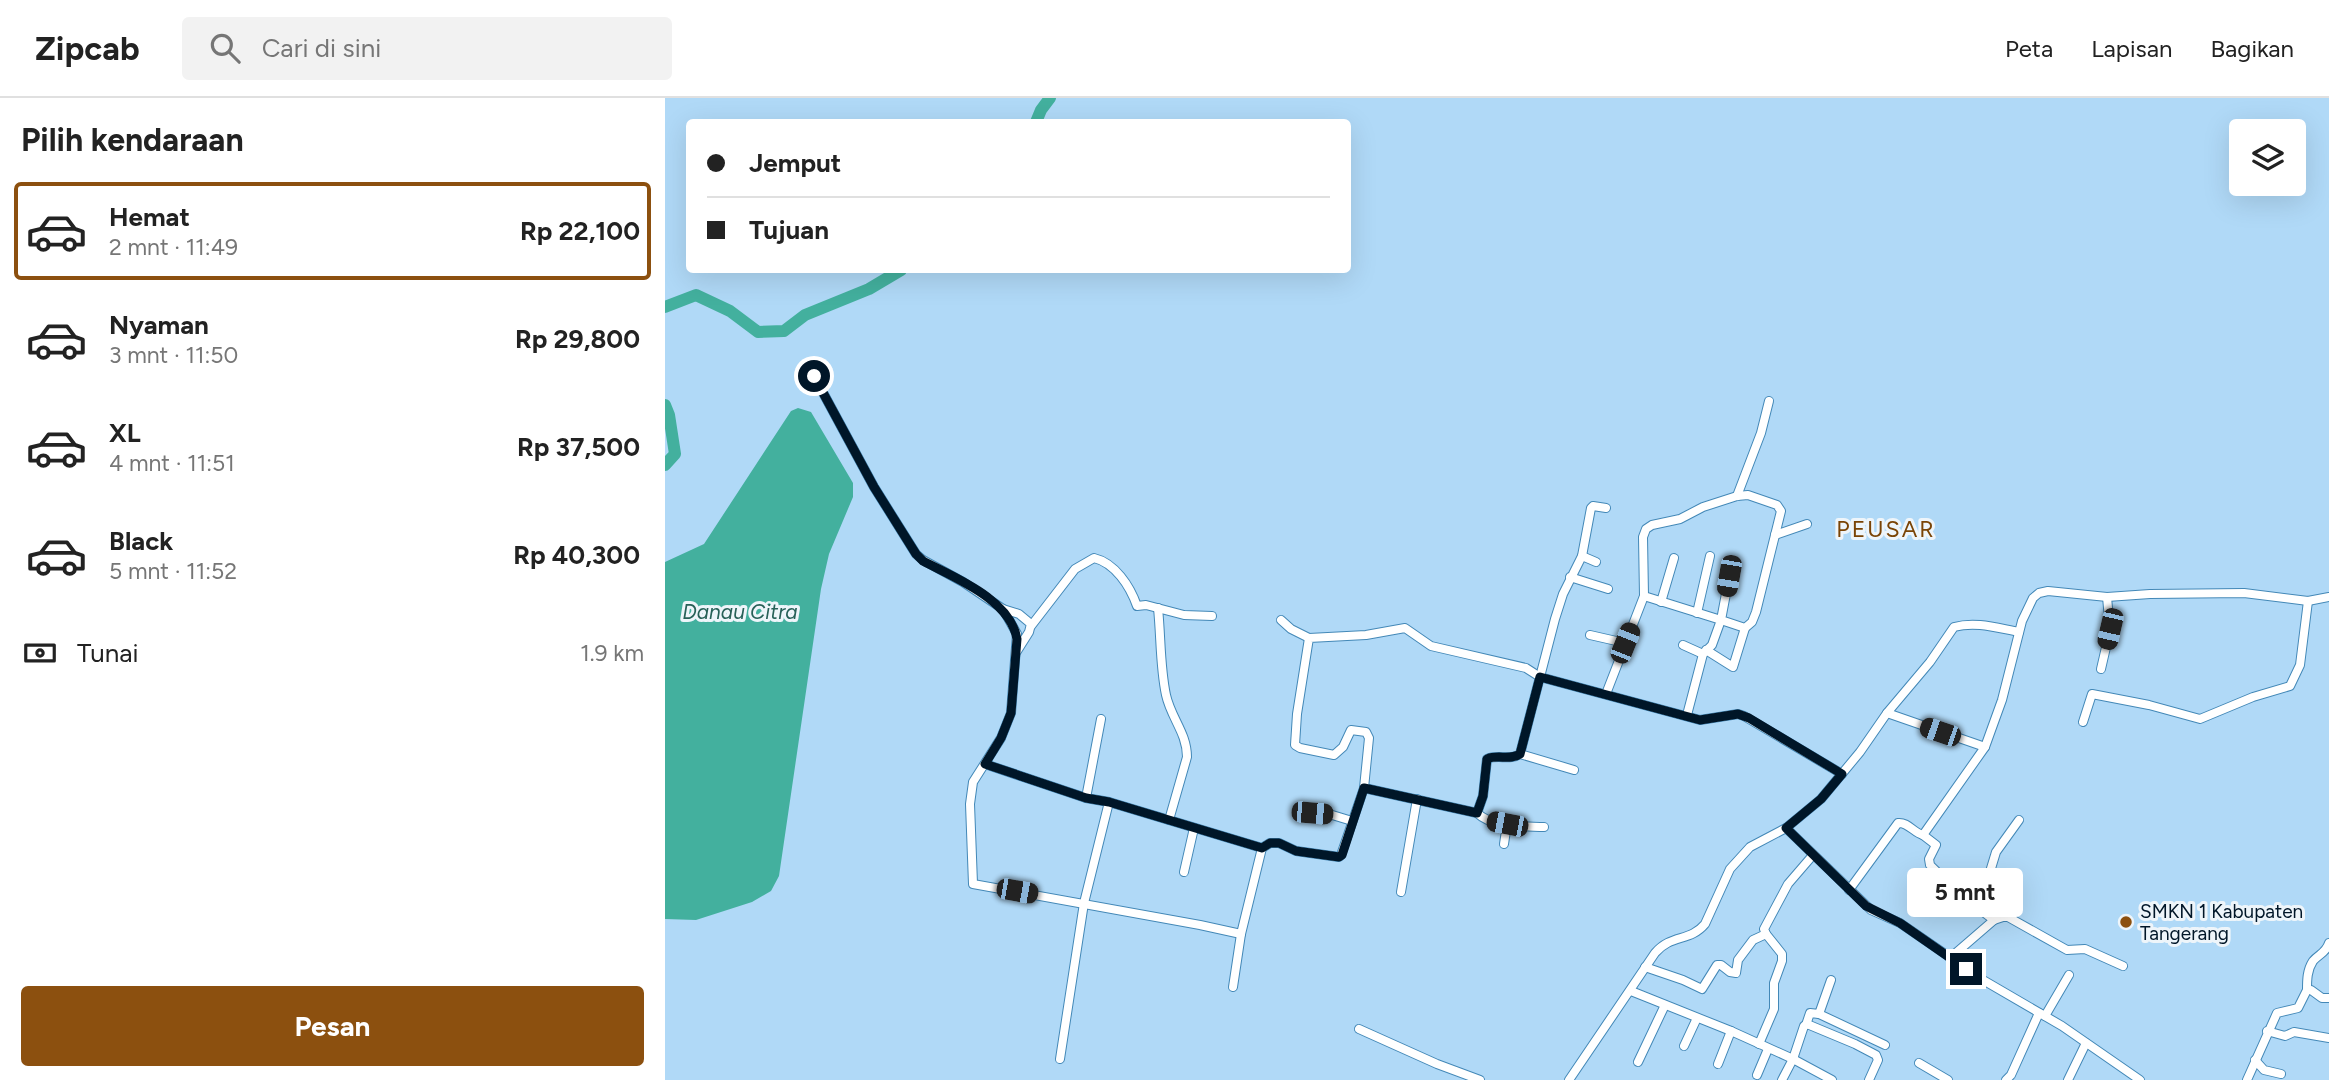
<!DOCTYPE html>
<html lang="id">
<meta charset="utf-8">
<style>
:root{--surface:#fff;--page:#f2f2f2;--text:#222;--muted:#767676;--line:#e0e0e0;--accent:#8c500f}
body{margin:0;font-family:Figtree,sans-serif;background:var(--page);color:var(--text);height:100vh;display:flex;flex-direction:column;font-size:26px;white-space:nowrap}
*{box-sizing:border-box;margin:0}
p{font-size:23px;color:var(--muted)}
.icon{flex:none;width:38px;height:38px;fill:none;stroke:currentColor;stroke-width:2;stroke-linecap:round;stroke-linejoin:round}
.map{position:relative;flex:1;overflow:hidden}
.sheet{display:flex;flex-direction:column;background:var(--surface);width:665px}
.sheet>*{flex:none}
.banner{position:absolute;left:21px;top:21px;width:665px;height:154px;border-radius:7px;box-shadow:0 7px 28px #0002;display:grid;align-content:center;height:154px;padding:0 21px;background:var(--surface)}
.buttons{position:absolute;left:1564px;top:21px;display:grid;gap:14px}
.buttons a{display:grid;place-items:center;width:77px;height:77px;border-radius:7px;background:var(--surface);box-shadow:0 7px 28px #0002;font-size:35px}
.end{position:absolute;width:32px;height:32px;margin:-16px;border:9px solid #001628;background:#fff;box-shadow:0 0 0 4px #fff}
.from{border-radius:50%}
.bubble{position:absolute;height:49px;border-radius:7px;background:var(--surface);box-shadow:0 7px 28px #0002;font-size:23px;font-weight:700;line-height:49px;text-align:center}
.car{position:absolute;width:21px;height:42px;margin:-21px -10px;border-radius:9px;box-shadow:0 0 5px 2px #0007;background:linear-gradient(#222 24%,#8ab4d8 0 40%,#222 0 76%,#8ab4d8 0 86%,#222 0)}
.banner b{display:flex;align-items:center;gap:24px;height:66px;font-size:26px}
.banner b+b{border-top:2px solid var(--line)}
.banner i{width:18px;height:18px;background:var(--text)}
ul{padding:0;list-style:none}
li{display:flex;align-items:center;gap:21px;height:98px;margin:0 14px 10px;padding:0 7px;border:4px solid transparent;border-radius:7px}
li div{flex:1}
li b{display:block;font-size:26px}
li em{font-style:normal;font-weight:700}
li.selected{border-color:var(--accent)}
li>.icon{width:63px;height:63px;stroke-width:1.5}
h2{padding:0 21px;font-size:32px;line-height:84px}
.pay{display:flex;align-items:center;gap:18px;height:77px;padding:0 21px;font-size:26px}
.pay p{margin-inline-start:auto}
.primary-button{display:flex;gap:14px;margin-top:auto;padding:14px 21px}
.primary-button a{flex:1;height:80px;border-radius:7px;background:var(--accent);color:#fff;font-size:28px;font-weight:700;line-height:80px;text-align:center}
header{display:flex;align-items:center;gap:42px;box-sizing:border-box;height:98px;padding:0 35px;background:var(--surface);border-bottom:2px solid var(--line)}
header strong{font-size:33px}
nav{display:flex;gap:38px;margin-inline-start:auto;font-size:24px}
.search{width:490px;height:63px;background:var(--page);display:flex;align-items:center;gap:18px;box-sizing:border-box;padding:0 24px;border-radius:7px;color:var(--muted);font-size:26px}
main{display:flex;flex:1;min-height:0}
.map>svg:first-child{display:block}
.water{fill:#43b09e}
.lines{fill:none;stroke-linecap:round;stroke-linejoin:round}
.river{stroke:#43b09e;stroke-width:12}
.minor-casing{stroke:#4388b7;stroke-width:10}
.minor{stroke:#fff;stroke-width:8}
.route{stroke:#001628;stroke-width:9}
.poi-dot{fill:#8c500f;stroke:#eef5fa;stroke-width:2.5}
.labels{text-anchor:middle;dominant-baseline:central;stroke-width:6;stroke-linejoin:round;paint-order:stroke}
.poi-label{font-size:19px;fill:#001628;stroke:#eef5fa;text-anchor:start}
.water-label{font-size:21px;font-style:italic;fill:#276158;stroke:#eef5fa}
.quarter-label{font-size:23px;letter-spacing:2px;fill:#7a4405;stroke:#eef5fa}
</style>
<header>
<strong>Zipcab</strong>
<div class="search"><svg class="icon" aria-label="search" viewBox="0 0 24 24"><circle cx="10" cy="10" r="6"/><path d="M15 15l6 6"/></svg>Cari di sini</div>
<nav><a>Peta</a><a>Lapisan</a><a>Bagikan</a></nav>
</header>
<main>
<section class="sheet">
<h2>Pilih kendaraan</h2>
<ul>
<li class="selected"><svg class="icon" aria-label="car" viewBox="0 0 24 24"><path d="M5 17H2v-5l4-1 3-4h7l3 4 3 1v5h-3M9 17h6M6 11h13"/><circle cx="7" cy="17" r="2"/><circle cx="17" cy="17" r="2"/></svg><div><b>Hemat</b><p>2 mnt · 11:49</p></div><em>Rp 22,100</em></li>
<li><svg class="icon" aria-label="car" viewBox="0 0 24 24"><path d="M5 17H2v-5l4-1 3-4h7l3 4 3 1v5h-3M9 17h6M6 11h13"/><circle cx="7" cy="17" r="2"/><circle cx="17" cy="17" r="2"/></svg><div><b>Nyaman</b><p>3 mnt · 11:50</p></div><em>Rp 29,800</em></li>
<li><svg class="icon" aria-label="car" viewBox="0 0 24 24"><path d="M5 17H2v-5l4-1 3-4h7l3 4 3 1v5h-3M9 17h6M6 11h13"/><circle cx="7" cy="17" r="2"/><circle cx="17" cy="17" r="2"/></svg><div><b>XL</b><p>4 mnt · 11:51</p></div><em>Rp 37,500</em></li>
<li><svg class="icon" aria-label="car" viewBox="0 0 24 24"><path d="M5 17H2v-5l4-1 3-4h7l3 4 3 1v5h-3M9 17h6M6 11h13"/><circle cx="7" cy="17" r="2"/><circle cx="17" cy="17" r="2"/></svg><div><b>Black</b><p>5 mnt · 11:52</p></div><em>Rp 40,300</em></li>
</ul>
<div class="pay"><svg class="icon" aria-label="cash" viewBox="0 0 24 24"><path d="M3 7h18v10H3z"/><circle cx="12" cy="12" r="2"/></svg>Tunai<p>1.9 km</p></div>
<div class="primary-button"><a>Pesan</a></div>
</section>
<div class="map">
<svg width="1664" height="982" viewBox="0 0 1664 982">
<rect width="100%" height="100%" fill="#b0d9f7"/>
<!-- water -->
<path class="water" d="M133,310L146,314L188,385V399L164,456L156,491L114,778L106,793L87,804L31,822L0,821V464L39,446L126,313Z"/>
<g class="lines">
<!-- river -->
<g class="river">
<path d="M371,24L376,12L385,0"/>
<path d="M0,209L31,197L65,213L93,234L119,233L140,217L204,191L236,172"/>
<path d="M0,307L4,317L10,356L0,367"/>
</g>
<!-- minor casing -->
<g class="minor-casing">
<g id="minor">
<path d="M149,278L209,389L251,456L258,462L298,484L338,511L352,536L346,615L336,640L308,684L305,706L308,786L535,827L576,836L597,750"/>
<path d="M1072,398L1096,335L1104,303"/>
<path d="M1110,437L1142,426"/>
<path d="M917,458L931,464"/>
<path d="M905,479L943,491"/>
<path d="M979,498L1056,522L1047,547L1038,556L1022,617"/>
<path d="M996,504L1009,460"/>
<path d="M493,510C496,539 495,569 501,597C506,620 522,635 522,659L504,722"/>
<path d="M338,511L354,516L366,526L364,534L352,553"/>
<path d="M1032,515L1045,458"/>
<path d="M616,522L626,531L644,540"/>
<path d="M366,528L410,471L429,460C450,465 465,488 472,508L481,507L519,517L547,518"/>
<path d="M925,537L960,545"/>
<path d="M1018,547L1038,556"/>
<path d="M1041,552L1068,569L1080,530"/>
<path d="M1436,571L1445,532L1442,499"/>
<path d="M941,596L979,498L978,439L981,431L987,427L1015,421L1038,409L1072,398L1083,397L1112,407L1116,413L1091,514L1087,524L1080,530L1056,522L1067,464"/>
<path d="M1222,615L1320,649"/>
<path d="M1418,624L1427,596L1484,607L1535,621L1588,599L1625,588L1635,567L1643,503"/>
<path d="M855,656L909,672"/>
<path d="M320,666L421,700L444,704L597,750L605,745H614L631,753L674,759L676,757L699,690L704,640L701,634L686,632L678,649L669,657L635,650L630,647L632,616L644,540L701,537L740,530L766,548L861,570L875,579L1035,622L1073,616L1079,618L1177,676"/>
<path d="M699,690L812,715C828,730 858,728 879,729"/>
<path d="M421,700L436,621"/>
<path d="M636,713L664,716L687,723"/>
<path d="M812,715L818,698L822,661C833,656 845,663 855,656L890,521L898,496L917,458L926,410L928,408L941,410"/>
<path d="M1121,730L1206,812L1235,825L1318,882L1397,928L1475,982"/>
<path d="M1258,737L1271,747L1264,761L1265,767L1297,798L1329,822"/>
<path d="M839,746L842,726"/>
<path d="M519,774L529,730"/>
<path d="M1184,792L1233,725C1243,724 1249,735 1258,737L1320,649L1337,602L1357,523L1368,500L1374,495L1383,493L1442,499L1485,496L1579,495L1643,503L1664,499"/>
<path d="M736,794L752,701"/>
<path d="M1306,805L1324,777L1331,754L1354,722"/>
<path d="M1285,860L1329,822L1338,819H1343L1402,852L1420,851L1458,868"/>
<path d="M980,869L1018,882L1037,891L1052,867H1056L1065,874L1071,875L1073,862L1088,842L1101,836"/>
<path d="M568,889L576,836"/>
<path d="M1642,892C1642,882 1642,872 1648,863C1654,856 1661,855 1664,845"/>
<path d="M966,893L1066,933L1128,961L1167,982"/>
<path d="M1154,916L1220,947"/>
<path d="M1380,918L1404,877"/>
<path d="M1141,927L1145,915L1154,916L1166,882"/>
<path d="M694,931L772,966L815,982"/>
<path d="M1602,933L1620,938L1629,934L1664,940"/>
<path d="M1094,946L1109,911V885L1117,863V856L1101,836L1099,831L1123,786L1148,757"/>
<path d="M1019,948L1032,920"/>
<path d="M395,961L419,805L444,704"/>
<path d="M1590,962L1599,972L1616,976"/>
<path d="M973,964L1000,907"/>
<path d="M1254,965L1283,982"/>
<path d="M1053,966L1066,933"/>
<path d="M1092,977L1103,951"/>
<path d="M904,982L990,855C1006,836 1025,844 1040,826L1065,771L1085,749L1121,730L1156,701L1195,654L1222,615L1265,564L1289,529C1311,523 1332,530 1354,534"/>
<path d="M1117,982L1128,961L1139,928L1142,926L1190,946L1211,957L1213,962L1204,982"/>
<path d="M1341,982L1346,977L1374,915"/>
<path d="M1403,982L1421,945"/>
<path d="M1582,982L1612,915L1633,910L1642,892H1646L1657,900H1664"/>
</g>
</g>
<!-- minor -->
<use href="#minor" class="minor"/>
</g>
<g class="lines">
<!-- route -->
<path class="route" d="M149,278L209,389L251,456L258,463C290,480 345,501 352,541L346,615L336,640L320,666L421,700L444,704L597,750L605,745H614L631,753L674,759L677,757L699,690L812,715L818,698L822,661C833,656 845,663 855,656L875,579L1035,622L1073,616L1084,620L1177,676L1156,701L1121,730L1201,808L1235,825L1301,871"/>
</g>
<!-- markers -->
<circle class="poi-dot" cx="1461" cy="824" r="7"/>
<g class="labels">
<!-- poi labels -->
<g class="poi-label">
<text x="1475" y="813">SMKN 1 Kabupaten<tspan x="1475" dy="22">Tangerang</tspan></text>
</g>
<!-- water labels -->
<g class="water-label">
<text x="75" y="513">Danau Citra</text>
</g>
<!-- quarter labels -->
<g class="quarter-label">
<text x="1221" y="431">PEUSAR</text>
</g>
</g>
</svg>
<div class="buttons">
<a><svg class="icon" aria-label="layers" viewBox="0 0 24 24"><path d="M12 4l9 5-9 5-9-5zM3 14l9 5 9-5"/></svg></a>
</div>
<i class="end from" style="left:149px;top:278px"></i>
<i class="end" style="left:1301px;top:871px"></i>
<div class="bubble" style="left:1242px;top:770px;width:116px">5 mnt</div>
<i class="car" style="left:1064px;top:478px;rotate:190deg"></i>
<i class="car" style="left:1445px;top:531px;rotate:193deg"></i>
<i class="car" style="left:960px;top:545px;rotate:22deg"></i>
<i class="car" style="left:1275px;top:634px;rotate:289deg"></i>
<i class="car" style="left:647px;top:715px;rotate:95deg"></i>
<i class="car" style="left:842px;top:726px;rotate:281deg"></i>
<i class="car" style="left:352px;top:793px;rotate:100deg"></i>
<div class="banner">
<b><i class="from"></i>Jemput</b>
<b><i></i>Tujuan</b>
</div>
</div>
</main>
